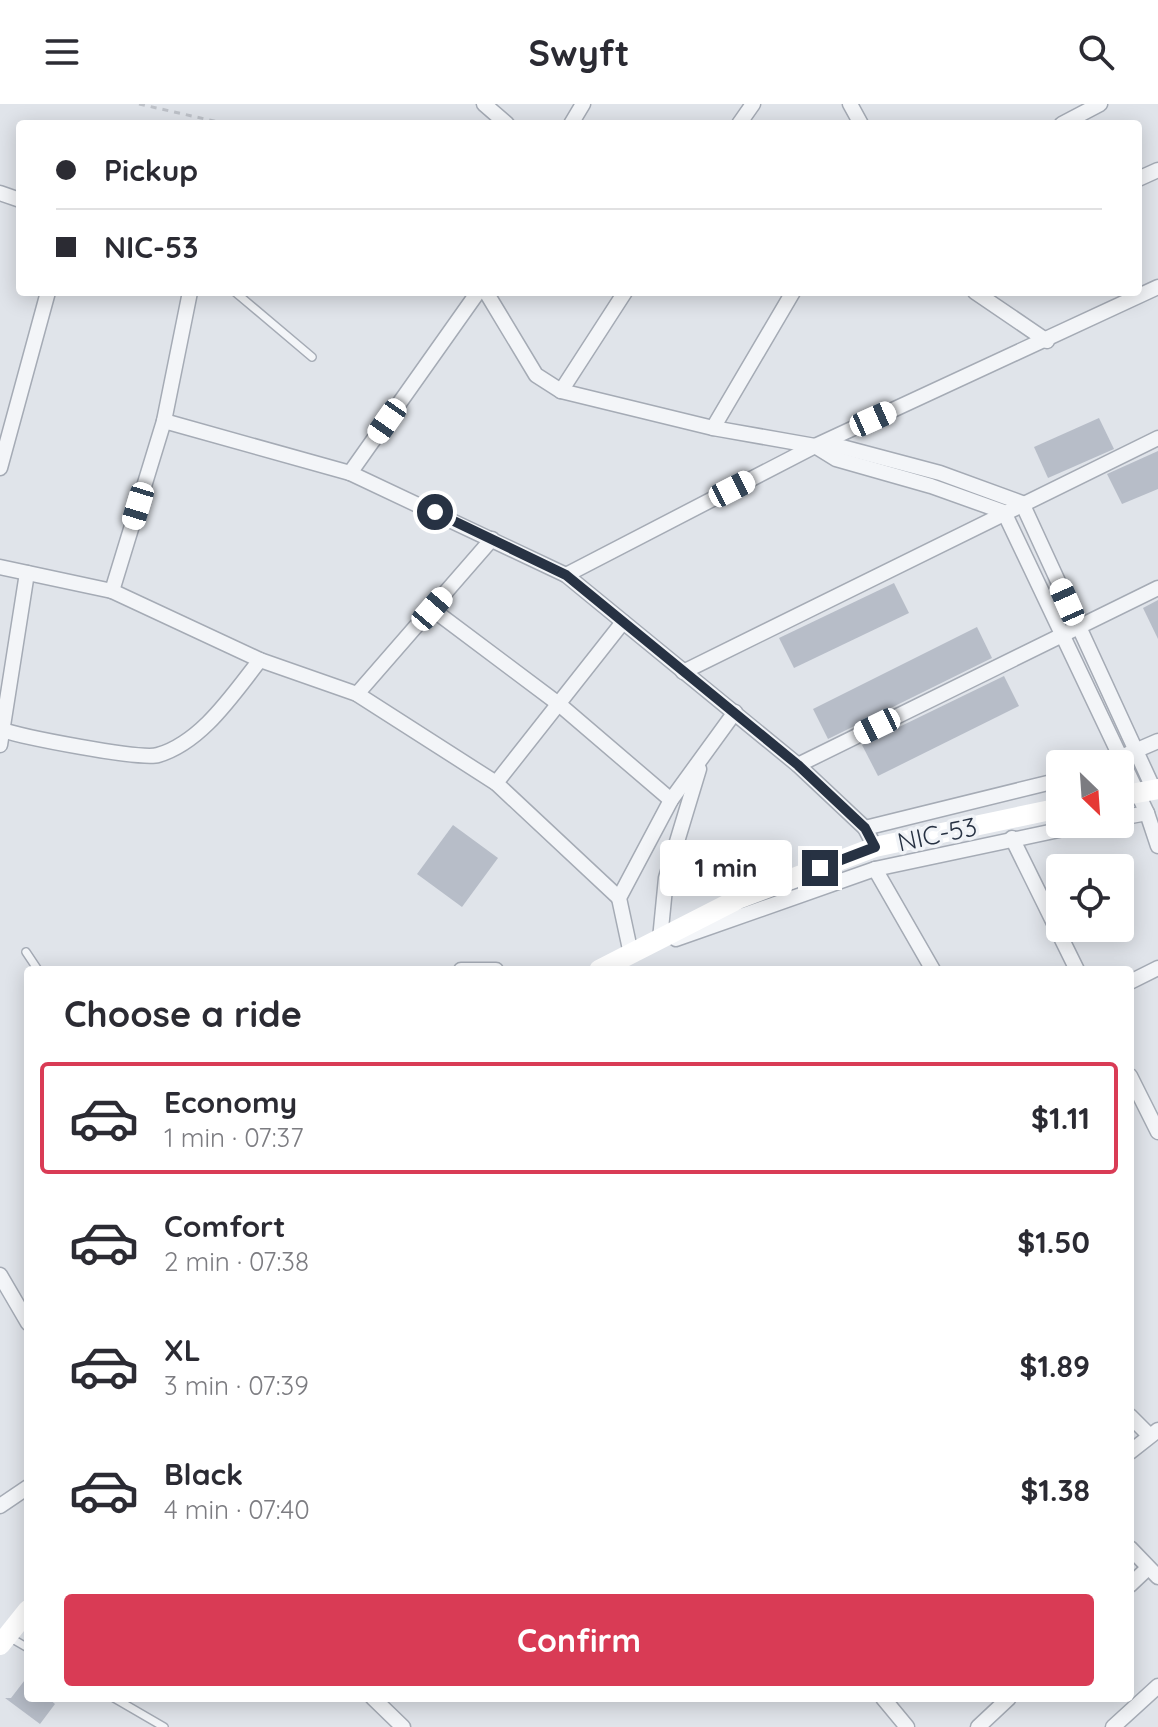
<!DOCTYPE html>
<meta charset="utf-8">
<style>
:root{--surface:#fff;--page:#f2f2f3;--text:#2b2b33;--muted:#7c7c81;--line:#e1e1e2;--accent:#d93b55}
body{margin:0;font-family:Quicksand,sans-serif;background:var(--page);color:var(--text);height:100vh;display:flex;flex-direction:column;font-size:30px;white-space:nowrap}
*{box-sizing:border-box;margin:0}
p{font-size:26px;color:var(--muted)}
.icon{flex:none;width:44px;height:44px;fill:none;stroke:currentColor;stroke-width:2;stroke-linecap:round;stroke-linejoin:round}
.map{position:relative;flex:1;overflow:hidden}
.sheet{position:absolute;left:24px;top:862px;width:1110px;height:736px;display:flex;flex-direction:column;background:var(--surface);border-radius:8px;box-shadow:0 4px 20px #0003}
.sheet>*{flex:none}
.hud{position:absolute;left:16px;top:16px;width:1126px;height:176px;border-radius:8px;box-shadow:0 4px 20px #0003;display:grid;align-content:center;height:176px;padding:0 40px;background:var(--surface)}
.needle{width:52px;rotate:155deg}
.buttons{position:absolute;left:1046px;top:646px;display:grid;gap:16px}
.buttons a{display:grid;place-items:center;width:88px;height:88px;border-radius:8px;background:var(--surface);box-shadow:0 4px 20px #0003;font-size:40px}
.end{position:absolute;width:36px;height:36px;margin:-18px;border:10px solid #273243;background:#fff;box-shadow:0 0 0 4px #fff}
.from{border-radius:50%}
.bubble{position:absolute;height:56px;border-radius:8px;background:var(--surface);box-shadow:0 4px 20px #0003;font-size:26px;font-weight:800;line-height:56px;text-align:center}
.car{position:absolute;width:24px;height:48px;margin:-24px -12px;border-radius:10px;box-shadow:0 0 6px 2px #0007;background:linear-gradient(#fff 24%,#345 0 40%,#fff 0 76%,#345 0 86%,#fff 0)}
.hud b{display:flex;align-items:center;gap:28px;height:76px;font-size:30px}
.hud b+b{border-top:2px solid var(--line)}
.hud i{width:20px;height:20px;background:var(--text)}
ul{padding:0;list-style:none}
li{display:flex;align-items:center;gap:24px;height:112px;margin:0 16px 12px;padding:0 24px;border:4px solid transparent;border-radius:8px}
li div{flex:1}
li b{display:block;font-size:30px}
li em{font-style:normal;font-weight:800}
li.selected{border-color:var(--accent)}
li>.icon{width:72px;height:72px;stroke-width:1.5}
h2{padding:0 40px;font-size:36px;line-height:96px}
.primary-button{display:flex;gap:16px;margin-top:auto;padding:16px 40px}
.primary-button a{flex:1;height:92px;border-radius:8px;background:var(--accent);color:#fff;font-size:32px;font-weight:800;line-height:92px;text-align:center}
header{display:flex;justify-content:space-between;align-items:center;height:104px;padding:0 40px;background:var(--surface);font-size:36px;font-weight:800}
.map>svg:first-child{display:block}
.building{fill:#b7bdc8}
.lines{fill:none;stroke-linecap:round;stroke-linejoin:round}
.lane-casing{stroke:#a5abb5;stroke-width:10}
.street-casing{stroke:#a5abb5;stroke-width:17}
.path{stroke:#bec2c9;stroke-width:3;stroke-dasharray:6 6;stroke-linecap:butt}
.lane{stroke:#f3f5f8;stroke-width:7}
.street{stroke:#f3f5f8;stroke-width:14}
.secondary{stroke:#fff;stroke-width:20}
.route{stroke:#273243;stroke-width:10}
.labels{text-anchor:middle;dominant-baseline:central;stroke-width:7;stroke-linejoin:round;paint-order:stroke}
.street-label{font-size:26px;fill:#273243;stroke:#f0f3f7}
</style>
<header><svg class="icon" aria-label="menu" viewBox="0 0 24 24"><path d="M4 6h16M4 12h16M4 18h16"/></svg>Swyft<svg class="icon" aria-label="search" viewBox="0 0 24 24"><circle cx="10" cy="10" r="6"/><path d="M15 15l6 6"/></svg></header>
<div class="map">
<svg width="1158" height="1623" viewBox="0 0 1158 1623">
<rect width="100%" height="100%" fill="#e0e4ea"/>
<!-- building -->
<g class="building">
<path d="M1099,314L1114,345L1048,374L1034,343Z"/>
<path d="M1158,347V385L1122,400L1107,370Z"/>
<path d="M894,479L909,509L794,564L779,534Z"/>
<path d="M1158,496V535L1143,504Z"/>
<path d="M977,523L992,554L828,635L813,605Z"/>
<path d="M1004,572L1019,602L878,672L862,641Z"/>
<path d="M453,721L498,754L462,803L417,770Z"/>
<path d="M28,1572V1594H48L55,1600L40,1620L5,1594H11Z"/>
</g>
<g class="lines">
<!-- lane casing -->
<g class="lane-casing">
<g id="lane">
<path d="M235,188L312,253"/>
<path d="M26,848L38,866"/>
<path d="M9,1533L28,1544"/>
<path d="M114,1594L164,1623"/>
</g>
</g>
<!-- street casing -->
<g class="street-casing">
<g id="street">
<path d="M484,0L507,20"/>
<path d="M850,0L861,20"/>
<path d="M571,20L583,0"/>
<path d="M739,20L753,0"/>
<path d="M1062,20L1100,0"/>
<path d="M1138,75L1158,66"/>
<path d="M0,89L20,96"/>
<path d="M486,188L536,271L561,287L713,324L815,342L842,343L940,369L1022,399L1154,686"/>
<path d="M975,188L1047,237"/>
<path d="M561,287L625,188"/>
<path d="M164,317L350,369L566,471L798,661L865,724L875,743"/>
<path d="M713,324L793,188"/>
<path d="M815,342L836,355L931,382L1004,408L1147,709L1120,714"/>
<path d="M0,364L48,188"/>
<path d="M350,369L478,188"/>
<path d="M0,463L112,487L260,556L357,590L496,679L619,794"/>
<path d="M566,471L815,342L1158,183"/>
<path d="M112,487L164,317L190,188"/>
<path d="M432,505L560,601L671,696"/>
<path d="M683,568L1158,334"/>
<path d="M357,590L492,435"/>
<path d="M0,625C21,633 141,656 158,651C202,638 233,590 260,556"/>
<path d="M0,641L27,469"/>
<path d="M1105,660L1158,637"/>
<path d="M798,661L1158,484"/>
<path d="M496,679L623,518"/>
<path d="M1147,709L1158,742"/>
<path d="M865,724L1060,676"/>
<path d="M1012,734L1077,866"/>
<path d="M875,765L933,866"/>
<path d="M660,835L666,774L699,665"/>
<path d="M676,835L875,765L1087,720"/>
<path d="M637,848L631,850L619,794L671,696L735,608"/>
<path d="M461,866H496"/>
<path d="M1130,878L1158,864"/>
<path d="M1130,972L1158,1028"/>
<path d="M0,1171L28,1219"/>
<path d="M1130,1312L1149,1331"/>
<path d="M1130,1348L1158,1326"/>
<path d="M0,1402L28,1383"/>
<path d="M1130,1444L1158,1473"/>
<path d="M1130,1481L1148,1464"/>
<path d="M373,1594L403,1623"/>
<path d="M883,1594L907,1623"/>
<path d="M978,1623L1009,1594"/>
<path d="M1113,1623L1158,1582"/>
</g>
</g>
<!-- path -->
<path class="path" d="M139,0L227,20"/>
<!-- lane -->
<use href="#lane" class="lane"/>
<!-- street -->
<use href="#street" class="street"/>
<!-- secondary -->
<g class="secondary">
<path d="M1120,692L1158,685"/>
<path d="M599,866L738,795L875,743L1060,704"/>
<path d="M0,1541L28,1506"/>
</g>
</g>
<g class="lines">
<!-- route -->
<path class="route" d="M435,408L566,471L798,661L865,724L875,743L820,764"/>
</g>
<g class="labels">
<!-- street labels -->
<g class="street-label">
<text transform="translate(937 730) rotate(-12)">NIC-53</text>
</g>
</g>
</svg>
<div class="buttons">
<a><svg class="needle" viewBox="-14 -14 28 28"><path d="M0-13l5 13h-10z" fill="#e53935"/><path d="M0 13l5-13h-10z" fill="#7c7c81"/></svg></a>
<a><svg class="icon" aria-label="locate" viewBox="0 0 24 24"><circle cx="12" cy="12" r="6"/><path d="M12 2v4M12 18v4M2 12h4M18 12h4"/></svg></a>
</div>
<i class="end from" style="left:435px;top:408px"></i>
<i class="end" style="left:820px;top:764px"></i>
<div class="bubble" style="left:660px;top:736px;width:132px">1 min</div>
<i class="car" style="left:873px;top:315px;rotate:66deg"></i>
<i class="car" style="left:387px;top:317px;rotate:215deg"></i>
<i class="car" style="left:732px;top:385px;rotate:63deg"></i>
<i class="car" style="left:138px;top:402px;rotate:197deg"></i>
<i class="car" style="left:1067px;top:498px;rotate:336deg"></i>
<i class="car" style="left:432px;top:505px;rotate:41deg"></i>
<i class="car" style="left:877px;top:622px;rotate:244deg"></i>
<div class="hud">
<b><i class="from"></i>Pickup</b>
<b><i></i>NIC-53</b>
</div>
<section class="sheet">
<h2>Choose a ride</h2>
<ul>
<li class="selected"><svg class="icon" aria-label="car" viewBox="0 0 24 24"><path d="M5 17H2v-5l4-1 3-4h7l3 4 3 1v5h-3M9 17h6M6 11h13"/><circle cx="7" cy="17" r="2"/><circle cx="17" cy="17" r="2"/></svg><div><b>Economy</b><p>1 min · 07:37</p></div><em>$1.11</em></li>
<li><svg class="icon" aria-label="car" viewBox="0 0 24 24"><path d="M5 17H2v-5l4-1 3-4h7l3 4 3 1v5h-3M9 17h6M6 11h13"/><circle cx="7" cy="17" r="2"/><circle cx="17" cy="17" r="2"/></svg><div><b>Comfort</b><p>2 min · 07:38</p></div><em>$1.50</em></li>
<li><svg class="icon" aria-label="car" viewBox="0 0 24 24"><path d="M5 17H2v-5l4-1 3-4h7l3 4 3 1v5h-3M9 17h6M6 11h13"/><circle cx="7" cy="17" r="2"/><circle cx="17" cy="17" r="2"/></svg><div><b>XL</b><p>3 min · 07:39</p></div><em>$1.89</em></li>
<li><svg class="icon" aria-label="car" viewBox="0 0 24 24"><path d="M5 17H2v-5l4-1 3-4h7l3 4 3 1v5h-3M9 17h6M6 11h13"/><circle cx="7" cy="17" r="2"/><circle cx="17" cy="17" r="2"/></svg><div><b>Black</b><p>4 min · 07:40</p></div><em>$1.38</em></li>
</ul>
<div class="primary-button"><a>Confirm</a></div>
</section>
</div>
